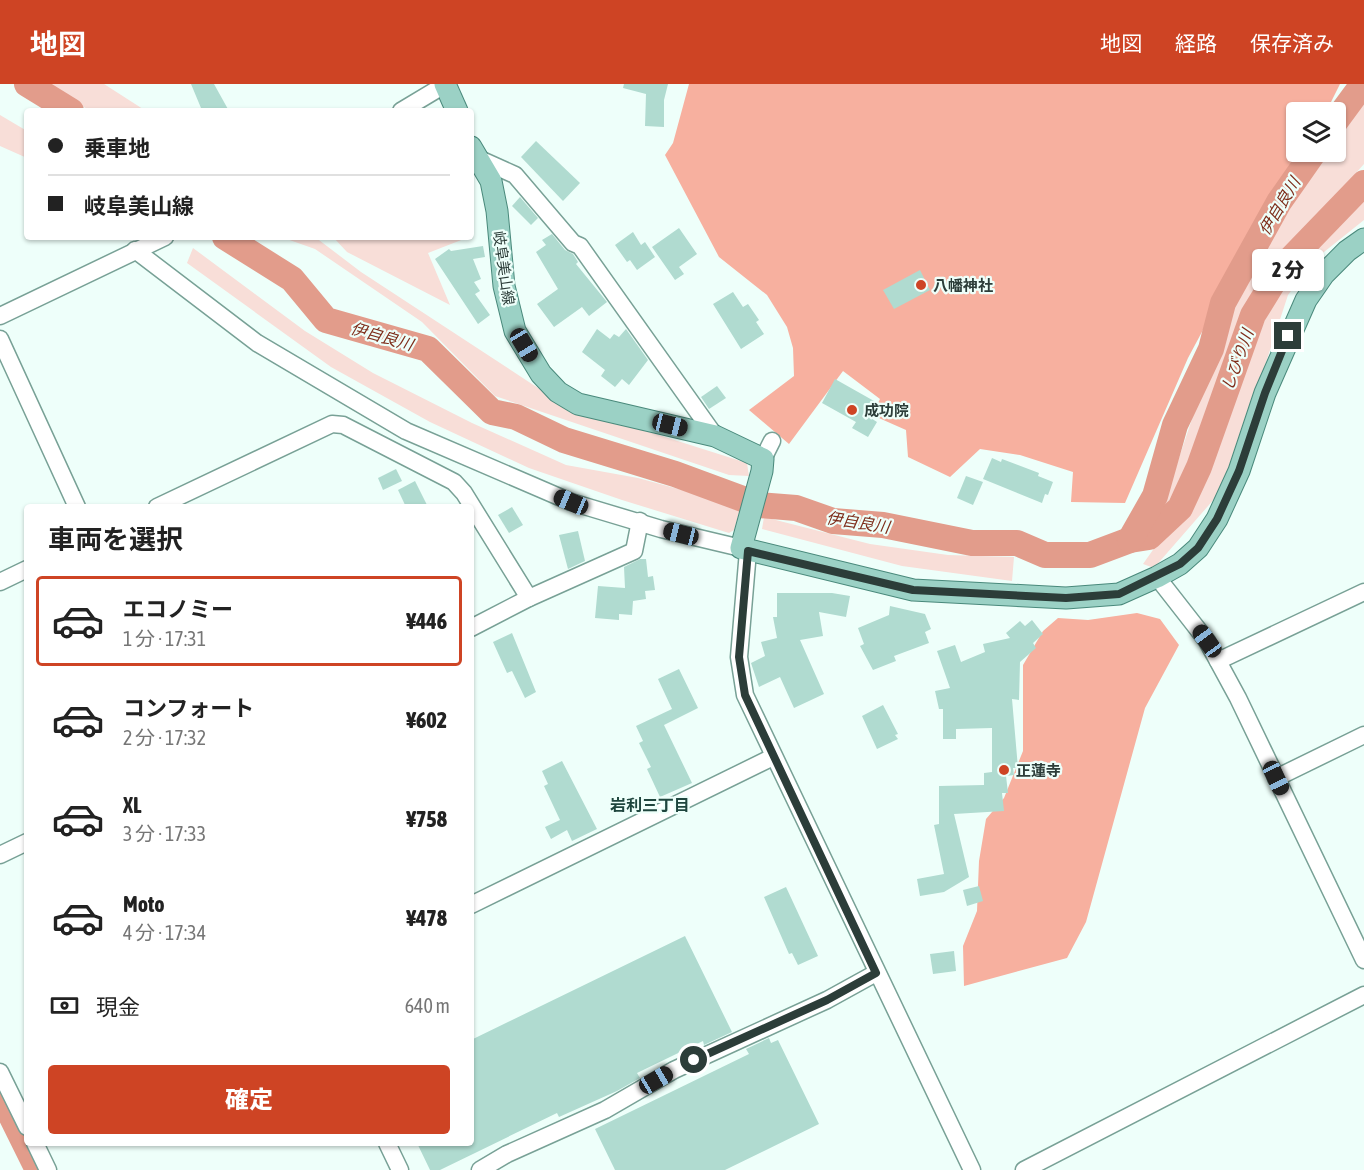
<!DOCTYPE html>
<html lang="ja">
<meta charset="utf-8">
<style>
:root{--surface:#fff;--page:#f6f6f6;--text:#222;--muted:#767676;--line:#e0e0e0;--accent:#ce4424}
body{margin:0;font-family:"Asap Condensed","Noto Sans JP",sans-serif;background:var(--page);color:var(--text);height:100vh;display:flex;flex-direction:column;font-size:22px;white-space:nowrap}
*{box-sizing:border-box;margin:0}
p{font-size:20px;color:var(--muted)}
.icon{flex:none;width:33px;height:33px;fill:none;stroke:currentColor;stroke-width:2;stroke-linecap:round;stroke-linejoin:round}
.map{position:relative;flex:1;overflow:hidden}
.details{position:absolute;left:24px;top:420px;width:450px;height:642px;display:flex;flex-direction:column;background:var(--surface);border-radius:6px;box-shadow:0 2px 4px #0004}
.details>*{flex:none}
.hud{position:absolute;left:24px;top:24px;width:450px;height:132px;border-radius:6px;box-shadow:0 2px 4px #0004;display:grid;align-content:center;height:132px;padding:0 24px;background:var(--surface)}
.fabs{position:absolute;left:1286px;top:18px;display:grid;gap:12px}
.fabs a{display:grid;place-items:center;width:60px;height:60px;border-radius:6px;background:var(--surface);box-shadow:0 2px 4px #0004;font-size:30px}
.end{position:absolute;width:27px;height:27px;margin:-14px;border:8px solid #2c3d39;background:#fff;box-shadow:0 0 0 3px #fff}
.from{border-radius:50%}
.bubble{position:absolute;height:42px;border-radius:6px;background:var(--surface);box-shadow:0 2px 4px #0004;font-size:20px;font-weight:800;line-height:42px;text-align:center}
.car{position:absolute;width:18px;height:36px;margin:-18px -9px;border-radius:8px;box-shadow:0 0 4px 2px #0007;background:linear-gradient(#222 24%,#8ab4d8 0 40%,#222 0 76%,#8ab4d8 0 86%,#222 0)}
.hud b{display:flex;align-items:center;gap:21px;height:57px;font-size:22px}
.hud b+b{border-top:2px solid var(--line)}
.hud i{width:15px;height:15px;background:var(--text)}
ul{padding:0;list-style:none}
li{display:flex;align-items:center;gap:18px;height:90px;margin:0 12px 9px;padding:0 12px;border:3px solid transparent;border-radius:6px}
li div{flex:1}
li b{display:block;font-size:22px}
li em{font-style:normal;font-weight:800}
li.on{border-color:var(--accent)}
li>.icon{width:54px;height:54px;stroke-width:1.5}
h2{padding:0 24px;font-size:27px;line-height:72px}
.pay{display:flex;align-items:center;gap:15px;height:66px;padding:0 24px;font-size:22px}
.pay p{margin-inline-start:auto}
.cta{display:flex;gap:12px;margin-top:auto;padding:12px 24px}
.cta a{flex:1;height:69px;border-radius:6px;background:var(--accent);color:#fff;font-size:24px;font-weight:800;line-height:69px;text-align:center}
header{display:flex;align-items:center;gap:36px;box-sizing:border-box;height:84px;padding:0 30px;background:var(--accent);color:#fff}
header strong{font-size:28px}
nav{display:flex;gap:33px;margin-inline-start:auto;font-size:21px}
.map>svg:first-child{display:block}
.green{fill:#f8ded8}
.forest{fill:#f7b09f}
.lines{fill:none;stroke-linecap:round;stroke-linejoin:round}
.river{stroke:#e29c8b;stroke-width:26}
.building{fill:#b0dbd0}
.minor-casing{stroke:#78a196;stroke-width:19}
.major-casing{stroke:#49897b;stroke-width:23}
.minor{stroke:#fff;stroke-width:16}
.major{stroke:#9bd1c5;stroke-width:21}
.route{stroke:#2c3d39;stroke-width:8}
.poi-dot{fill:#ce4424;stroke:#eefffa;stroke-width:2}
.labels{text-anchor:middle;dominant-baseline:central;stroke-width:4.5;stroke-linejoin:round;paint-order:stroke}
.street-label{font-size:15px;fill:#2c3d39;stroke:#eefffa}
.poi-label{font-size:15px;font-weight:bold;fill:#2c3d39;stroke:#eefffa;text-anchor:start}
.water-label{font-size:16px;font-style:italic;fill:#7e2d1a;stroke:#eefffa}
.neighbourhood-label{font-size:16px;font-weight:bold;fill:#1f463e;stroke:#eefffa}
</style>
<header>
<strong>地図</strong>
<nav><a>地図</a><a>経路</a><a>保存済み</a></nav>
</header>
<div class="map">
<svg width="1364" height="1086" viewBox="0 0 1364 1086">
<rect width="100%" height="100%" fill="#eefffa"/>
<!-- green -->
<g class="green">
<path d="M44,0H104L146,27H91Z"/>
<path d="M1364,9V80L1277,178L1245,231L1190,379L1159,434L1234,209L1325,68H1335V53Z"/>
<path d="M0,31L27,47V74L0,62Z"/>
<path d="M1364,113V136L1314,176L1288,211L1235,373L1215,414L1154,484L1143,480C1169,443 1197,405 1215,363C1257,262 1269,182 1364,113Z"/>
<path d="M281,153H315L361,188L564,321L747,379L749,392L729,391L495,312L422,238L315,165Z"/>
<path d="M333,153H469L428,169L450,221L347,168Z"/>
<path d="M193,164L305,247L373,289L472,339L566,381L638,394L741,422L734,446L729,449L622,416L529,384L430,338L331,283L187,179Z"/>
<path d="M764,433L870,460L948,471L1014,473L1012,497L902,482L762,445Z"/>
</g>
<!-- forest -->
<g class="forest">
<path d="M689,0H1340L1326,28H1296V68H1303L1257,145L1188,274L1125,419L1071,418L1073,388L1020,371L980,365L950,393L908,373L906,346L872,331L880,315L843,287L789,360L749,326L794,292L793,264L787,243L767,211L719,173L665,71L673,59Z"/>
<path d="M1137,529L1160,535L1179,561L1145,624L1086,838L1067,874L964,902L963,862L977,827L979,777L986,735L1004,714L1023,667V581L1043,547L1058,534L1088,536Z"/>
</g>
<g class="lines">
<!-- river -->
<g class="river">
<path d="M27,0L71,27"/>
<path d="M1335,38L1363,0"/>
<path d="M225,153L292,195L326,236L428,265L492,328L516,333L564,356L675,390L759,421L796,424L833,437L883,441L972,459H1017L1045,471H1090L1130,456L1149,453L1180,424L1199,383L1253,231L1282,184L1364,99"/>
<path d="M1130,456L1155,412L1175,341L1211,265L1223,219L1279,118L1314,68"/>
<path d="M0,1009L38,1086"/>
</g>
</g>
<!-- building -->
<g class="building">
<path d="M191,0H214L229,27H195L201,24Z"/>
<path d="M624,0H668L664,16V43L645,42L646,10L623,4Z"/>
<path d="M536,57L580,99L563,117L521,73Z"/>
<path d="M520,113L538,134L531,141L512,122Z"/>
<path d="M679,144L697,170L679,183L684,190L675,196L652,163Z"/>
<path d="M633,148L641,161L645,158L655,173L637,186L630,176L627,178L615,161Z"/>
<path d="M552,150L565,166L573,170L578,178L576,180L607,218L589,232L582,223L554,243L537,220L558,205L536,168L546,161L542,156Z"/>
<path d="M483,162L485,173L473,175L481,195L474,198L480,207L475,210L490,231L478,240L435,175L449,165L451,167Z"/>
<path d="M920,186L930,206L894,225L883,206Z"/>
<path d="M733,208L743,223L748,220L759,236L756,238L764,250L741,265L713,220Z"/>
<path d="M597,245L610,255L614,250L619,253L626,245L648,276L629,301L622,295L615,303L601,292L605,286L582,268Z"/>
<path d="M835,295L874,317L866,331L877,338L868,353L852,344L856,338L822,319Z"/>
<path d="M717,302L726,314L709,325L701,313Z"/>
<path d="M992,374L1001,378L1002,375L1039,389L1038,392L1053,398L1048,411L1045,410L1042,419L983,395Z"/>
<path d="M396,385L402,397L383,406L378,394Z"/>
<path d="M966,392L983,398L973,421L957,414Z"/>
<path d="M415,397L428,423H406L398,406Z"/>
<path d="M512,423L523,441L509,449L498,431Z"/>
<path d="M578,447L585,477L568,485L559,451Z"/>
<path d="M640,475H646L648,493L653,492L655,506L645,507L646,515L633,517L632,531L619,530V536L595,534L598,502L625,504L624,483Z"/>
<path d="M777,509H832L850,512L846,533L819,528L823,552L800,556L824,610L794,624L780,593L759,603L751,579L765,572L761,558L777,554L773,533H777Z"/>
<path d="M890,522L925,530L931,545L925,548L929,559L894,572L896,577L873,586L860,562L864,560L858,544L889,531Z"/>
<path d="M1032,536L1043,550L1033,559L1036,564L1020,578L1019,616L1012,615L1018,684H1013L1014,691L1006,692L1008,709H1002L1004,727L954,730L969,793L944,808L920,812L917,795L944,790L934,741L939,740V702L984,701V689L992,688V644L956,645V655H943V625H939L935,607L950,604L937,567L955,561L961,578L985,568L983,560L1010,554L1006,549L1020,537L1025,542Z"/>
<path d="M512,549L536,608L525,614L512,587L507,589L493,558Z"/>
<path d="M679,585L698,624L664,641L692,699L660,713L647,685L651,683L639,659L643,657L636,642L672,625L658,595Z"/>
<path d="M883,621L898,650L895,651L898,655L877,665L862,632Z"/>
<path d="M562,677L597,745L572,757L567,746L551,755L545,743L560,736L544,702L548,700L542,687Z"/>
<path d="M979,802L983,817L967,822L963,806Z"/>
<path d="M786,803L818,872L798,881L792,869L789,870L764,813Z"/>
<path d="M685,852L732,948L704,961L703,957L637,989L640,994L617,1007L559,1033L557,1029L440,1086H430L417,1059H471V956Z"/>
<path d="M954,867L956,887L933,890L930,870Z"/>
<path d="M769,954L771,959L778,956L819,1040L725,1086H615L595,1045L749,970L746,965Z"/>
</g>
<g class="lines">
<!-- minor casing -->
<g class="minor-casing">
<g id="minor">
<path d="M401,27L446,0"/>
<path d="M475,73L515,91L573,159L580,162L715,352"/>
<path d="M135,166L257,259L406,347L571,418L661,445L741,464"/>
<path d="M0,232L165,153"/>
<path d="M0,255L77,423"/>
<path d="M763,375L772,357"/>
<path d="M157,423L332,340L343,341L454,398L464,409L529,514"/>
<path d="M748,467L739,573L745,611L972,1086"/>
<path d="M1157,493L1207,557L1238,614L1364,876"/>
<path d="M0,498L27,485"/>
<path d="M471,544L529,514L634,467L640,437"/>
<path d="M1218,577L1364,508"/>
<path d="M1276,694L1364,651"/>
<path d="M0,771L27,758"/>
<path d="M471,821L773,673"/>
<path d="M0,988L27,1043"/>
<path d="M35,1059L48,1086"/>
<path d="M387,1059L400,1086"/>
<path d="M480,1086L507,1070L605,1026L674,986L827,916L876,889"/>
<path d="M1024,1086L1364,911"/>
</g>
</g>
<!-- major casing -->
<g class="major-casing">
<g id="major">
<path d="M445,0L457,27"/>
<path d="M471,63L491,97L497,127L504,202L515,247L541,290L558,308L578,320L715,352L763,375L762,387L741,464L913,506L1066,514L1119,510L1157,493L1180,480L1198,464L1217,435L1239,387L1265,309L1306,216L1324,190L1347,167L1364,155"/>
</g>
</g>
<!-- minor -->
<use href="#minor" class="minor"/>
<!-- major -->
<use href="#major" class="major"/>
</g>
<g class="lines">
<!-- route -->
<path class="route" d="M694,976L827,916L876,889L745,611L739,573L748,467L913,506L1066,514L1119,510L1180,480L1198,464L1217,435L1239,387L1265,309L1288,252"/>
</g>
<!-- markers -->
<g class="poi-dot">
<circle cx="921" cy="201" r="6"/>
<circle cx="852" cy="326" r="6"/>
<circle cx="1004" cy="686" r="6"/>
</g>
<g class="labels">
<!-- street labels -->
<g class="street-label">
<text transform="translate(504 184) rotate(82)">岐阜美山線</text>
</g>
<!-- poi labels -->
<g class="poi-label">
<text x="933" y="201">八幡神社</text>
<text x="864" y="326">成功院</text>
<text x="1016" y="686">正蓮寺</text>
</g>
<!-- water labels -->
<g class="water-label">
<text transform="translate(1279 122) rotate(-59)">伊自良川</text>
<text transform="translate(382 252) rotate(16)">伊自良川</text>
<text transform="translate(1237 276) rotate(-70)">しびり川</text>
<text transform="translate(858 438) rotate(9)">伊自良川</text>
</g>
<!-- neighbourhood labels -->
<g class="neighbourhood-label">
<text x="650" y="721">岩利三丁目</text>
</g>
</g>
</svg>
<div class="fabs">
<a><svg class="icon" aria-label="layers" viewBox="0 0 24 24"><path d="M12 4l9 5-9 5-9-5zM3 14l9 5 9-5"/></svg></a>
</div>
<i class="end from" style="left:694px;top:976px"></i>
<i class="end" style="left:1288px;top:252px"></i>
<div class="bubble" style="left:1252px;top:165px;width:72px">2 分</div>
<i class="car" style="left:524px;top:261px;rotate:149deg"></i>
<i class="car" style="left:670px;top:341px;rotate:104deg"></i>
<i class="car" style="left:571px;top:418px;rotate:293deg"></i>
<i class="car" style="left:681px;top:450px;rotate:284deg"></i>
<i class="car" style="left:1207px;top:557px;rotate:324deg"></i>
<i class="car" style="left:1276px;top:694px;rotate:155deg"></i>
<i class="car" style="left:656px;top:996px;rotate:60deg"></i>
<div class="hud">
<b><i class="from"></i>乗車地</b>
<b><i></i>岐阜美山線</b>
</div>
<section class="details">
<h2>車両を選択</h2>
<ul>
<li class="on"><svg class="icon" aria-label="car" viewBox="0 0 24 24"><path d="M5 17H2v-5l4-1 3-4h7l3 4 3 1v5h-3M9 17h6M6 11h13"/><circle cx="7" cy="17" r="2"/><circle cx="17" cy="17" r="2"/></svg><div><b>エコノミー</b><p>1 分 · 17:31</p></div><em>¥446</em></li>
<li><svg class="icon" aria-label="car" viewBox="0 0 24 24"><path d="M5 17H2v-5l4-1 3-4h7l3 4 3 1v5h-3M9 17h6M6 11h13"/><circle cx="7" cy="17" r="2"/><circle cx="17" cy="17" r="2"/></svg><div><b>コンフォート</b><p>2 分 · 17:32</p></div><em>¥602</em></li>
<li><svg class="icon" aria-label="car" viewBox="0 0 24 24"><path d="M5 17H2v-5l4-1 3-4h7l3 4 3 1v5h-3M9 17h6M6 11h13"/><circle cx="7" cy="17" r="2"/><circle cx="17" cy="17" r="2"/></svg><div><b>XL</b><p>3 分 · 17:33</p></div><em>¥758</em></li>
<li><svg class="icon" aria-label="car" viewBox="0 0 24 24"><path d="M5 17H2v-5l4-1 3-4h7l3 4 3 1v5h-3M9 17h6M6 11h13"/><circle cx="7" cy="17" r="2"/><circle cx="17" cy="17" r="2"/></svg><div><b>Moto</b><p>4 分 · 17:34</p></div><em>¥478</em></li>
</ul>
<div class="pay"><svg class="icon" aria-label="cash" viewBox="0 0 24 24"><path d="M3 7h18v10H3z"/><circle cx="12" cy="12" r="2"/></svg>現金<p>640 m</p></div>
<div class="cta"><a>確定</a></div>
</section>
</div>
